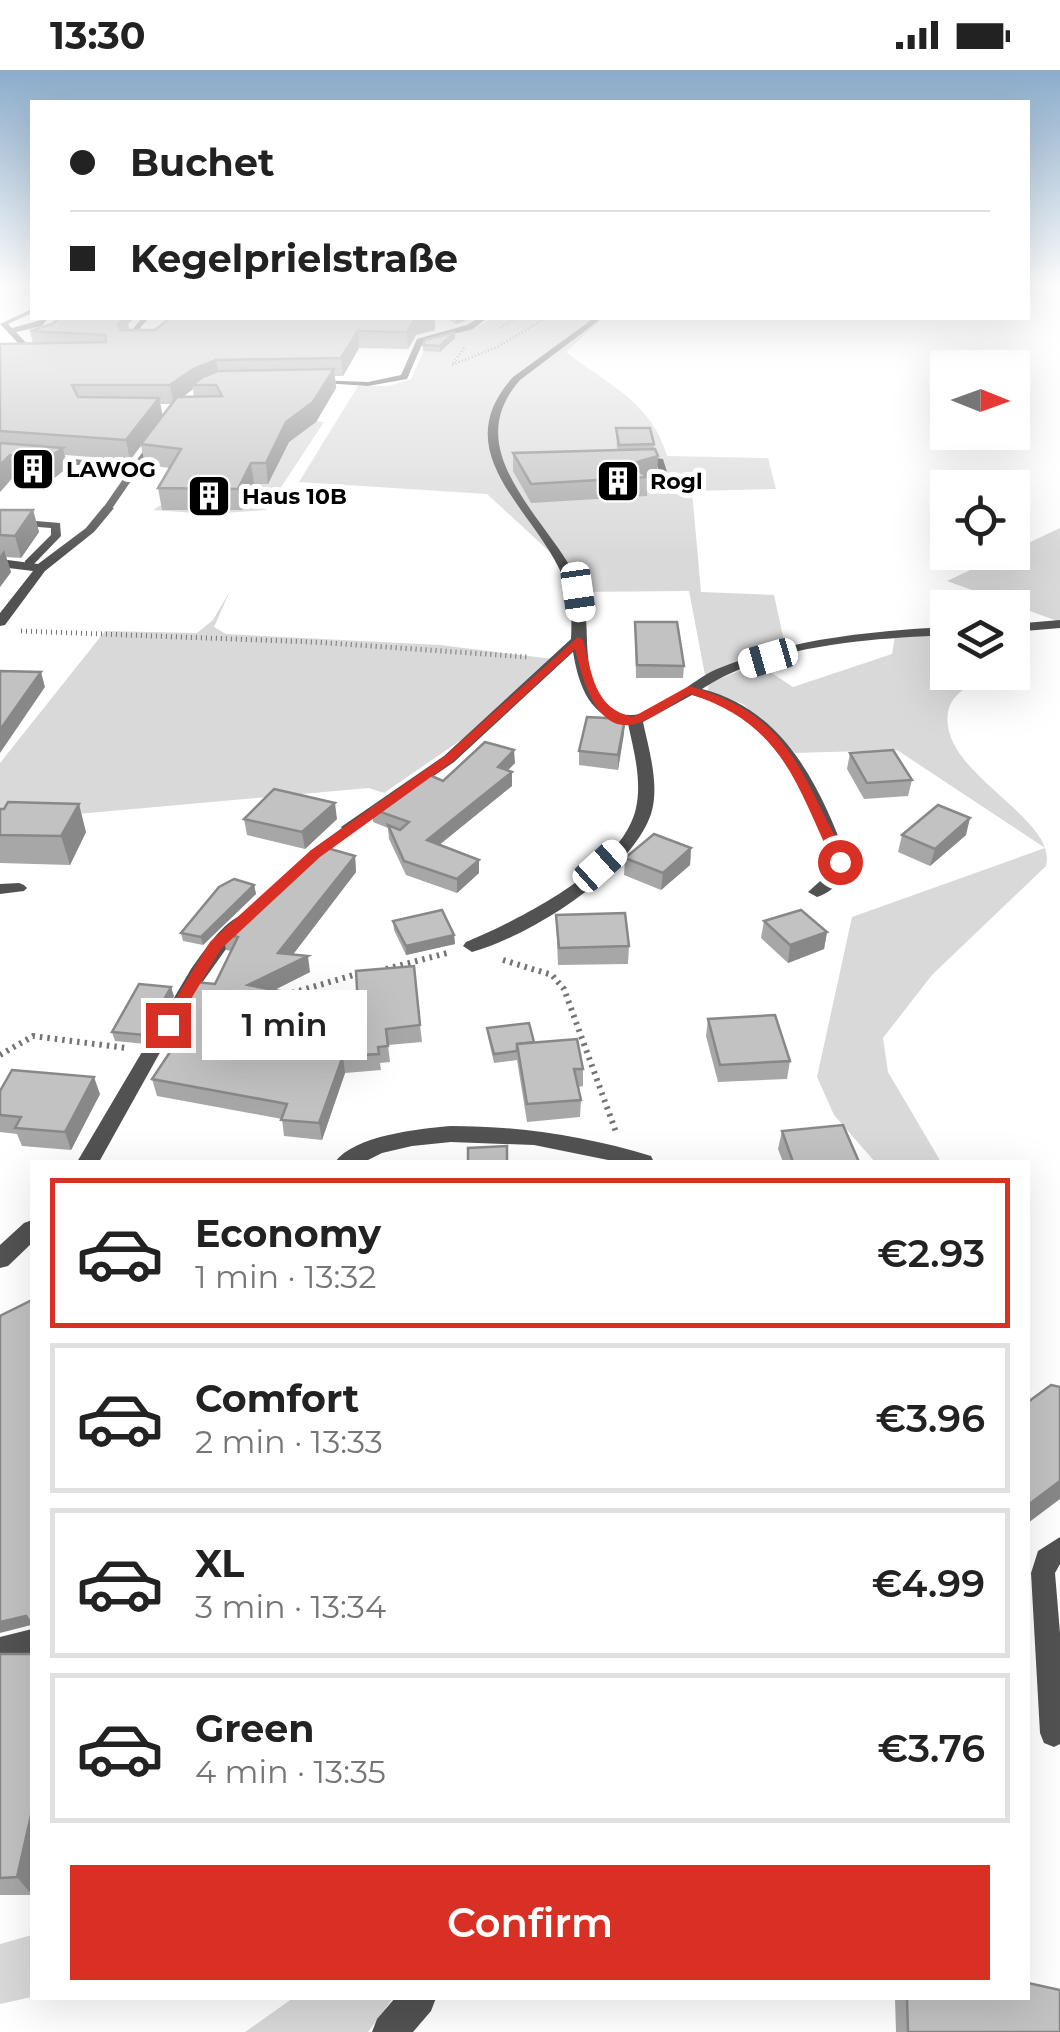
<!DOCTYPE html>
<meta charset="utf-8">
<style>
:root{--surface:#fff;--page:#f2f2f2;--text:#222;--muted:#767676;--line:#e0e0e0;--accent:#d93025}
body{margin:0;font-family:Montserrat,sans-serif;background:var(--page);color:var(--text);height:100vh;display:flex;flex-direction:column;font-size:38px;white-space:nowrap}
*{box-sizing:border-box;margin:0}
p{font-size:32px;color:var(--muted)}
.icon{flex:none;width:55px;height:55px;fill:none;stroke:currentColor;stroke-width:2;stroke-linecap:round;stroke-linejoin:round}
.map{position:relative;flex:1;overflow:hidden}
.details{position:absolute;left:30px;top:1090px;width:1000px;height:840px;display:flex;flex-direction:column;background:var(--surface);border-radius:0px;box-shadow:0 10px 40px #0002}
.details>*{flex:none}
.banner{position:absolute;left:30px;top:30px;width:1000px;height:220px;border-radius:0px;box-shadow:0 10px 40px #0002;display:grid;align-content:center;height:220px;padding:0 40px;background:var(--surface)}
.needle{width:65px;rotate:91deg}
.buttons{position:absolute;left:930px;top:280px;display:grid;gap:20px}
.buttons a{display:grid;place-items:center;width:100px;height:100px;border-radius:0px;background:var(--surface);box-shadow:0 10px 40px #0002;font-size:50px}
.end{position:absolute;width:45px;height:45px;margin:-22px;border:12px solid #d93025;background:#fff;box-shadow:0 0 0 5px #fff}
.from{border-radius:50%}
.bubble{position:absolute;height:70px;border-radius:0px;background:var(--surface);box-shadow:0 10px 40px #0002;font-size:32px;font-weight:600;line-height:70px;text-align:center}
.car{position:absolute;width:30px;height:60px;margin:-30px -15px;border-radius:12px;box-shadow:0 0 8px 2px #0007;background:linear-gradient(#fff 24%,#345 0 40%,#fff 0 76%,#345 0 86%,#fff 0)}
.banner b{display:flex;align-items:center;gap:35px;height:95px;font-size:38px}
.banner b+b{border-top:2px solid var(--line)}
.banner i{width:25px;height:25px;background:var(--text)}
ul{padding:18px 0 0;list-style:none}
li{display:flex;align-items:center;gap:30px;height:150px;margin:0 20px 15px;padding:0 20px;border:5px solid var(--line);border-radius:0px}
li div{flex:1}
li b{display:block;font-size:38px}
li em{font-style:normal;font-weight:600}
li.active{border-color:var(--accent)}
li>.icon{width:90px;height:90px;stroke-width:1.5}
.button{display:flex;gap:20px;margin-top:auto;padding:20px 40px}
.button a{flex:1;height:115px;border-radius:0px;background:var(--accent);color:#fff;font-size:40px;font-weight:600;line-height:115px;text-align:center}
.status{display:flex;justify-content:space-between;align-items:center;height:70px;padding:0 50px;background:var(--surface);direction:ltr}
.status svg{height:28px;fill:currentColor}
.map>svg:first-child{display:block}
.green{fill:#d9d9d9}
.lines{fill:none;stroke-linecap:round;stroke-linejoin:round}
.path-far2{stroke:#747474;stroke-width:2.5;stroke-dasharray:1 2.5;stroke-linecap:butt}
.path-far1{stroke:#747474;stroke-width:5;stroke-dasharray:1 4;stroke-linecap:butt}
.path{stroke:#747474;stroke-width:6;stroke-dasharray:2.5 5;stroke-linecap:butt}
.service{fill:#525252;fill-rule:evenodd}
.minor{fill:#525252;fill-rule:evenodd}
.wall{fill:#a7a7a7;fill-rule:evenodd}
.shaded-wall{fill:#888}
.building{fill:#c2c2c2;stroke:#888;stroke-width:2.5}
.route{fill:#d93025}
.labels{text-anchor:middle;dominant-baseline:central;stroke-width:10;stroke-linejoin:round;paint-order:stroke}
.far-poi-label{font-size:22px;font-weight:bold;fill:#000;stroke:#fff;text-anchor:start}
</style>
<div class="status"><b>13:30</b><svg viewBox="0 0 49 12"><path d="M0 12V9h3v3zM5 12V6h3v6zM10 12V3h3v9zM15 12V0h3v12zM26 1h20v11H26zM47 4h2v5h-2z"/></svg></div>
<div class="map">
<svg width="1060" height="1962" viewBox="0 0 1060 1962">
<rect width="100%" height="100%" fill="#fff"/>
<!-- green -->
<g class="green">
<path d="M492,248H603L566,282C608,315 651,331 667,386L768,388L776,419L692,421L701,522L774,525L786,580L705,605L689,521L573,522L551,483L487,424L299,412L358,316H389L411,309L428,272L476,258Z"/>
<path d="M278,315L342,317H312L301,335L287,336L282,344L320,347L317,351L324,352L266,440L209,444L153,440L166,432L163,440H241L254,414L269,413L285,379L279,378L284,368L293,369L314,351L259,350L243,363L194,355L170,371L215,377L211,380L165,372L186,343L255,347Z"/>
<path d="M1060,458V552L947,511Z"/>
<path d="M230,521L214,557L226,564L440,575L553,589L464,668L384,723L369,718L0,751V693L105,561L197,563L213,550Z"/>
<path d="M947,563L948,602L988,603C975,612 954,622 949,638C932,701 1059,746 1046,796L932,905L883,968L888,1002L941,1092H875L834,1045L817,1007L852,847L1045,778L897,680L795,683L743,634L708,621V613L758,594L793,617L892,584L895,566Z"/>
<path d="M32,1865V1927L0,1934V1874Z"/>
<path d="M293,1928H393L368,1962H245Z"/>
</g>
<g class="lines">
<!-- path-far2 -->
<g class="path-far2">
<path d="M0,220H31"/>
<path d="M500,258L515,248"/>
<path d="M464,278L452,295L497,277L546,248"/>
</g>
<!-- path-far1 -->
<path class="path-far1" d="M21,561L314,572L528,587"/>
<!-- path -->
<g class="path">
<path d="M503,890L552,905L564,919L616,1062"/>
<path d="M386,899L451,882"/>
<path d="M285,925L364,902"/>
<path d="M0,985L33,966L126,978"/>
</g>
<!-- service -->
<g class="service">
<path d="M32,239V243L8,254L12,258L48,248L42,256L16,262L28,275V282L38,284L35,288L21,286L20,275L0,254Z"/>
<path d="M142,248H149L130,269L136,271V275L122,272Z"/>
<path d="M479,248H487L473,259L423,272L407,309L368,316L309,312L313,310L368,312L401,305L417,269L467,255Z"/>
<path d="M153,367L160,369L111,440L108,441L103,438L130,399L0,389V383L134,394Z"/>
<path d="M635,385L663,389L670,412L638,417V413L662,408L656,393L632,390L630,388Z"/>
<path d="M0,448L60,453L61,466L33,495H25V491L51,465V458L0,454Z"/>
<path d="M349,753L356,757L354,760L320,787H310V781Z"/>
<path d="M19,813L24,815L27,818L24,821L0,824V814Z"/>
<path d="M1060,1467V1494L1055,1503L1060,1563V1674L1054,1677L1044,1673L1040,1663L1031,1503L1038,1481Z"/>
</g>
<!-- minor -->
<g class="minor">
<path d="M594,248H602L520,310C478,358 504,402 535,446C554,473 582,505 585,538C589,568 583,599 601,627C607,637 619,646 632,645C659,644 691,610 717,599C789,569 870,561 948,557V565C867,569 772,574 702,619C785,640 821,718 848,792C845,808 833,822 817,827L808,822L829,803L832,792C806,720 773,646 692,625L643,652C649,680 660,716 651,744C631,803 530,866 472,882L463,876L466,872C518,850 623,799 636,738C642,711 634,681 628,654C590,648 579,617 573,582L454,692L355,760H343L341,757L444,686L571,569C572,546 572,529 563,507C535,439 444,383 513,307Z"/>
<path d="M104,436L114,438L94,462L45,501L5,555L0,556V543L33,501L0,497V489L38,494L86,458Z"/>
<path d="M1060,550V558L1012,562V554Z"/>
<path d="M244,844L253,849L226,879L187,934L99,1092H77L191,899C205,880 222,852 244,844Z"/>
<path d="M451,1056C520,1056 585,1066 651,1086L654,1092H618L534,1075L451,1072L412,1076L382,1083L364,1092H335C355,1065 419,1059 451,1056Z"/>
<path d="M32,1150V1173L8,1196L0,1198V1175L24,1153Z"/>
<path d="M32,1559V1589L0,1597V1567Z"/>
<path d="M395,1928H436L431,1941L413,1962H372L377,1949Z"/>
</g>
</g>
<!-- wall -->
<g class="wall">
<path d="M60,248H134L128,254L129,260H155L194,248H472L456,254L449,250H435V260L416,265L408,279L359,278L343,306H335L336,318L316,352L289,372L268,414H254L242,440H162L158,418L170,398L145,395L141,376L130,390L65,385L67,398L53,409L15,405L0,422V274L33,273L30,261L52,254ZM193,319L194,327H183ZM160,334H172L162,346Z"/>
<path d="M455,268L440,282L423,281V275Z"/>
<path d="M616,358L654,374L657,405L648,408L647,426L531,433L513,401V383L617,380Z"/>
<path d="M0,440H33L39,462L21,488L6,487L11,502L0,517Z"/>
<path d="M635,552L684,596L683,608H636Z"/>
<path d="M625,649L618,700L579,695V681Z"/>
<path d="M850,683L912,710L908,726L864,729L847,699Z"/>
<path d="M515,693L507,701L512,702V716L439,775L479,803L457,823L406,805L389,769L388,758L373,752L372,739L443,711Z"/>
<path d="M0,739L86,762L70,795L0,793Z"/>
<path d="M244,749H337L305,779L247,765Z"/>
<path d="M902,765H966L930,796L898,782Z"/>
<path d="M691,778L690,795L661,820L624,805L625,788Z"/>
<path d="M355,786L356,802L293,884L310,902L274,920L420,955L422,972L388,975L390,992L380,993L381,1000L345,1003L322,1070L284,1066L282,1049L157,1026L152,1009L175,975H174L170,958L215,914L231,881L226,880L223,864Z"/>
<path d="M254,815L256,824L203,875L183,871L181,863Z"/>
<path d="M556,845L629,876L628,894L558,895Z"/>
<path d="M393,851L454,865L455,874L406,885L394,860Z"/>
<path d="M764,851L827,862L824,879L788,893L761,868Z"/>
<path d="M174,926L146,974L115,971L112,962Z"/>
<path d="M708,949L790,991L787,1009L718,1012L706,966Z"/>
<path d="M487,958L534,972L583,999V1016L578,1017L581,1030L580,1047L527,1052L517,990L494,993L488,967Z"/>
<path d="M0,1021L100,1024L71,1080L22,1076L17,1064L0,1062Z"/>
<path d="M782,1061L859,1092H783L778,1079Z"/>
<path d="M0,1584L32,1825H0Z"/>
<path d="M895,1928H1028L1060,1962H896Z"/>
</g>
<!-- shaded-wall -->
<g class="shaded-wall">
<path d="M12,214H32L13,217Z"/>
<path d="M121,248H134L128,254L129,260L121,272L118,255Z"/>
<path d="M415,248H435V260L416,265L408,279L407,262Z"/>
<path d="M456,248H472L456,254Z"/>
<path d="M358,261L359,278L343,306L341,288Z"/>
<path d="M455,262V268L440,282V276Z"/>
<path d="M216,290L219,308L192,315L193,319L174,334L170,315L193,299Z"/>
<path d="M334,299L336,318L316,352L289,372L268,414L266,393L286,352Z"/>
<path d="M159,328L163,347L130,390L126,370Z"/>
<path d="M63,378L67,398L53,409L48,388Z"/>
<path d="M10,385L15,405L0,422V395Z"/>
<path d="M658,386L657,405L648,408H634V393Z"/>
<path d="M251,393L254,414L242,440L238,419Z"/>
<path d="M33,440L39,462L21,488L15,466Z"/>
<path d="M4,480L11,502L0,517V486Z"/>
<path d="M41,602L45,617L0,683V660Z"/>
<path d="M625,649L624,664L618,700V685Z"/>
<path d="M514,680L515,693L498,710V697Z"/>
<path d="M512,702V716L428,784L427,770Z"/>
<path d="M335,733L337,749L305,779L302,762Z"/>
<path d="M79,734L86,762L70,795L61,766Z"/>
<path d="M970,748L966,765L930,796L935,779Z"/>
<path d="M691,778L690,795L661,820L663,803Z"/>
<path d="M355,786L356,802L282,899L308,886L310,902L251,932L248,915L278,883Z"/>
<path d="M479,790V803L457,823V809Z"/>
<path d="M254,815L256,824L203,875L201,867Z"/>
<path d="M827,862L824,879L788,893L790,875Z"/>
<path d="M454,865L455,874L406,885V876Z"/>
<path d="M171,917L174,926L146,974L144,965Z"/>
<path d="M343,986L345,1003L322,1070L319,1053Z"/>
<path d="M94,1007L100,1024L71,1080L65,1062Z"/>
<path d="M1060,1411V1429L1028,1453V1435Z"/>
<path d="M26,1546L31,1555L0,1563V1552Z"/>
<path d="M32,1741V1825L17,1807Z"/>
</g>
<!-- building -->
<g class="building">
<path d="M60,248H123L118,255L121,260H155L170,248H193L192,249L194,248H418H415L407,262L358,261L341,288L216,290L193,299L170,315H72L78,327L159,328L126,370L0,361V274L106,272L105,265L30,261L52,254Z"/>
<path d="M455,262L440,276L423,275L425,270Z"/>
<path d="M334,299L313,332L286,352L266,393H251L238,419L158,418L181,379L141,374L177,327L222,326L216,315H192L203,307L218,301Z"/>
<path d="M616,358H650L654,374L619,375Z"/>
<path d="M0,373L63,378L48,388L10,385L0,395Z"/>
<path d="M655,379L658,386L634,393L635,399L648,407L531,414L513,383Z"/>
<path d="M0,440H33L15,466L0,465Z"/>
<path d="M635,552H677L684,596L637,595Z"/>
<path d="M0,601L41,602L0,660Z"/>
<path d="M587,647L625,649L618,685L579,681Z"/>
<path d="M485,672L514,680L498,697L512,702L427,770L479,790L457,809L404,791L388,755L400,760L409,752L372,739L425,703L443,711Z"/>
<path d="M893,680L912,710L867,713L850,683Z"/>
<path d="M274,719L335,733L302,762L244,749Z"/>
<path d="M8,732L79,734L61,766L0,765V739H4Z"/>
<path d="M938,735L970,748L935,779L902,765Z"/>
<path d="M654,764L691,778L663,803L625,788Z"/>
<path d="M320,776L355,786L278,883L308,886L248,915L358,936L356,901L414,896L420,955L386,959L388,976L378,977L379,984L343,986L319,1053L281,1050L287,1034L152,1009L186,958H170L195,912L215,914L238,867L223,864Z"/>
<path d="M234,809L254,815L201,867L181,863L219,817Z"/>
<path d="M442,840L454,865L406,876L393,851Z"/>
<path d="M801,840L827,862L790,875L764,851Z"/>
<path d="M625,843L629,876L559,878L556,845Z"/>
<path d="M139,914L171,917L144,965L112,962Z"/>
<path d="M775,945L790,991L720,995L708,949Z"/>
<path d="M529,953L534,972L517,974V981L494,984L487,958Z"/>
<path d="M577,969L583,999H574L581,1030L527,1034L517,974Z"/>
<path d="M12,1000L94,1007L65,1062L15,1058L21,1047L0,1045V1021Z"/>
<path d="M843,1055L859,1092H793L782,1061Z"/>
<path d="M507,1076V1092H468V1078Z"/>
<path d="M32,1230V1551L30,1552L26,1546L0,1552V1246Z"/>
<path d="M1051,1315L1060,1317V1411L1028,1435V1332Z"/>
<path d="M0,1584H32V1741L17,1807L0,1808Z"/>
<path d="M1028,1913L1060,1920V1962H908L907,1928H1028Z"/>
</g>
<!-- sky -->
<linearGradient id="sky" x2="0" y2="1"><stop stop-color="#8baccb"/><stop offset="0.44" stop-color="#fff"/><stop offset="1" stop-color="#fff" stop-opacity="0"/></linearGradient>
<rect width="1060" height="489" fill="url(#sky)"/>
<!-- route -->
<path class="route" d="M578,567L583,570C592,603 594,639 633,647L689,616C768,639 790,674 824,745C831,760 845,780 845,795L833,792C795,711 782,654 690,624C674,633 658,645 641,652C597,670 582,607 575,579L453,691L320,787L221,879L173,959H162L160,955L210,872L310,781L445,686Z"/>
<!-- icons -->
<defs>
<g id="building-square" transform="scale(2.25)"><rect x="-9" y="-9" width="18" height="18" rx="4" fill="#000" stroke="#fff"/><path d="M-4-6H4V6H1V3H-1V6H-4ZM-2.5-4.3h1.7v1.8h-1.7ZM.8-4.3h1.7v1.8H.8ZM-2.5-1h1.7V.8h-1.7ZM.8-1h1.7V.8H.8Z" fill="#fff"/></g>
</defs>
<g fill-rule="evenodd">
<use href="#building-square" x="33" y="399"/>
<use href="#building-square" x="618" y="411"/>
<use href="#building-square" x="209" y="426"/>
</g>
<g class="labels">
<!-- far-poi labels -->
<g class="far-poi-label">
<text x="66" y="399">LAWOG</text>
<text x="650" y="411">Rogl</text>
<text x="242" y="426">Haus 10B</text>
</g>
</g>
</svg>
<div class="buttons">
<a><svg class="needle" viewBox="-14 -14 28 28"><path d="M0-13l5 13h-10z" fill="#e53935"/><path d="M0 13l5-13h-10z" fill="#767676"/></svg></a>
<a><svg class="icon" aria-label="locate" viewBox="0 0 24 24"><circle cx="12" cy="12" r="6"/><path d="M12 2v4M12 18v4M2 12h4M18 12h4"/></svg></a>
<a><svg class="icon" aria-label="layers" viewBox="0 0 24 24"><path d="M12 4l9 5-9 5-9-5zM3 14l9 5 9-5"/></svg></a>
</div>
<i class="end from" style="left:840px;top:792px"></i>
<i class="end" style="left:168px;top:955px"></i>
<div class="bubble" style="left:202px;top:920px;width:165px">1 min</div>
<i class="car" style="left:578px;top:522px;rotate:172deg"></i>
<i class="car" style="left:768px;top:588px;rotate:254deg"></i>
<i class="car" style="left:600px;top:796px;rotate:48deg"></i>
<div class="banner">
<b><i class="from"></i>Buchet</b>
<b><i></i>Kegelprielstraße</b>
</div>
<section class="details">
<ul>
<li class="active"><svg class="icon" aria-label="car" viewBox="0 0 24 24"><path d="M5 17H2v-5l4-1 3-4h7l3 4 3 1v5h-3M9 17h6M6 11h13"/><circle cx="7" cy="17" r="2"/><circle cx="17" cy="17" r="2"/></svg><div><b>Economy</b><p>1 min · 13:32</p></div><em>€2.93</em></li>
<li><svg class="icon" aria-label="car" viewBox="0 0 24 24"><path d="M5 17H2v-5l4-1 3-4h7l3 4 3 1v5h-3M9 17h6M6 11h13"/><circle cx="7" cy="17" r="2"/><circle cx="17" cy="17" r="2"/></svg><div><b>Comfort</b><p>2 min · 13:33</p></div><em>€3.96</em></li>
<li><svg class="icon" aria-label="car" viewBox="0 0 24 24"><path d="M5 17H2v-5l4-1 3-4h7l3 4 3 1v5h-3M9 17h6M6 11h13"/><circle cx="7" cy="17" r="2"/><circle cx="17" cy="17" r="2"/></svg><div><b>XL</b><p>3 min · 13:34</p></div><em>€4.99</em></li>
<li><svg class="icon" aria-label="car" viewBox="0 0 24 24"><path d="M5 17H2v-5l4-1 3-4h7l3 4 3 1v5h-3M9 17h6M6 11h13"/><circle cx="7" cy="17" r="2"/><circle cx="17" cy="17" r="2"/></svg><div><b>Green</b><p>4 min · 13:35</p></div><em>€3.76</em></li>
</ul>
<div class="button"><a>Confirm</a></div>
</section>
</div>
